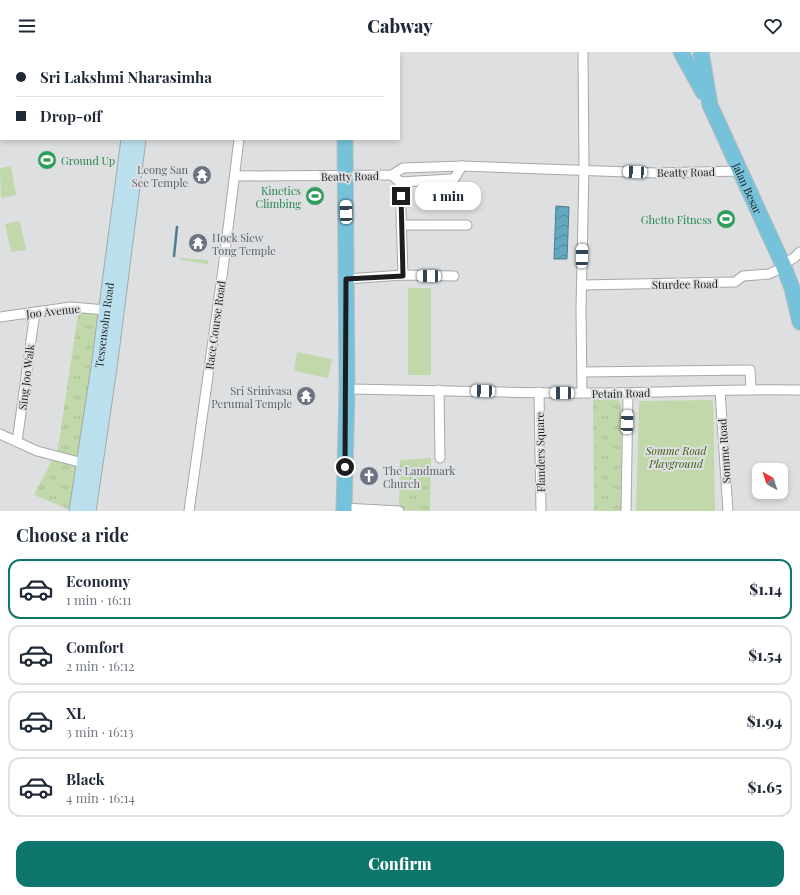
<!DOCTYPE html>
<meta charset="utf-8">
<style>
:root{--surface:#fff;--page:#f6f6f7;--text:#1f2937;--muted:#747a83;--line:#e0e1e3;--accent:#0f766e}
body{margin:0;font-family:"Playfair Display",serif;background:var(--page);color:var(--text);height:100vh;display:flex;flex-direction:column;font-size:15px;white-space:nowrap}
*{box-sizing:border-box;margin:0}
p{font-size:13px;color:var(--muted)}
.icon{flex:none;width:22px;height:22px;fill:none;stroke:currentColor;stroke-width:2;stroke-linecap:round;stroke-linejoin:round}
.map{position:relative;height:459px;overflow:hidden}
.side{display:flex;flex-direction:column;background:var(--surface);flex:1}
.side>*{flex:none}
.banner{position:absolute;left:0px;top:0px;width:400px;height:88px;box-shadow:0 2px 6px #0003;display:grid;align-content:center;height:88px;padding:0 16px;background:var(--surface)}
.needle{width:26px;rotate:321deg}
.buttons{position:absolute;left:752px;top:411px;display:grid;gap:8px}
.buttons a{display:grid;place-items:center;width:36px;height:36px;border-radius:8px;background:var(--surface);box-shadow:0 2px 6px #0003;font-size:20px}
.end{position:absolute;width:18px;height:18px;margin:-9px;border:5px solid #1c1d1e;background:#fff;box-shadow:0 0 0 2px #fff}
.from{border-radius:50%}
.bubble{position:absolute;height:28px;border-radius:12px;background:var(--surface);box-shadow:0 2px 6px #0003;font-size:13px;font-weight:800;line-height:28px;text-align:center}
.car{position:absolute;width:12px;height:24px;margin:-12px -6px;border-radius:5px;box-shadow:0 0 3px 1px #0007;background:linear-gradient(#fff 24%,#345 0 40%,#fff 0 76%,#345 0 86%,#fff 0)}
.banner b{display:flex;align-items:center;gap:14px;height:38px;font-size:15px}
.banner b+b{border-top:1px solid var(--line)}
.banner i{width:10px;height:10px;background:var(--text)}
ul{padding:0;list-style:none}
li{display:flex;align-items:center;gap:12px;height:60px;margin:0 8px 6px;padding:0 8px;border:2px solid var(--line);border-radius:12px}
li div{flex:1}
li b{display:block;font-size:15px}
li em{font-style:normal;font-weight:800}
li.on{border-color:var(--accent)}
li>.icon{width:36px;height:36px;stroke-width:1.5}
h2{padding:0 16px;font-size:18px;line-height:48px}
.primary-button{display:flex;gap:8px;margin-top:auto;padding:8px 16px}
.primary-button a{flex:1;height:46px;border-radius:12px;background:var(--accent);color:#fff;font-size:16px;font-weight:800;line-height:46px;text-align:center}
header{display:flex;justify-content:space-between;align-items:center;height:52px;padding:0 16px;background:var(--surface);font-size:18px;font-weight:800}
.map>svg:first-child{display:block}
.grass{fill:url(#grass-tufts)}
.park{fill:#c1d9aa}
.water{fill:url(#water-waves);stroke:#4e7e8f}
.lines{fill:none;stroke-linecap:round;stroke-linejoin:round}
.stream{stroke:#4e7e8f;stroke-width:2.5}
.street-casing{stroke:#a6a8a9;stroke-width:11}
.secondary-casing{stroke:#a6a8a9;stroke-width:15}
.primary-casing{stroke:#bbbbbc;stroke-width:17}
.street{stroke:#fff;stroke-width:9}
.secondary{stroke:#bbe0ed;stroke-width:13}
.primary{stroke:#77c2db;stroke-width:15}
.route{stroke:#1c1d1e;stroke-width:5}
.labels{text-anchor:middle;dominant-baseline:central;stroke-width:4;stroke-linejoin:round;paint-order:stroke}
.leisure-label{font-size:11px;fill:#27864d;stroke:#dddfe0;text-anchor:end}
.worship-label{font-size:11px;fill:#5b616d;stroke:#dddfe0;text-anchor:end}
.street-label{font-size:11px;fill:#1c1d1e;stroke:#dddfe0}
.park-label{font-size:11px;font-style:italic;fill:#3c5b0e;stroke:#dddfe0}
</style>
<header><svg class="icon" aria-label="menu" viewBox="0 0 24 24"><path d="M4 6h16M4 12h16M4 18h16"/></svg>Cabway<svg class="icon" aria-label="heart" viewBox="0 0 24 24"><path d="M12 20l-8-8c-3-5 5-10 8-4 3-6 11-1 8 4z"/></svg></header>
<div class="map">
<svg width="800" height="459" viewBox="0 0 800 459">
<defs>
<pattern id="grass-tufts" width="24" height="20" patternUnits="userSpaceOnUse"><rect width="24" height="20" fill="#c1d9aa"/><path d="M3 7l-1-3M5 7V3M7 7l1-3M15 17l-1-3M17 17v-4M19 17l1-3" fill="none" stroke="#a5ba92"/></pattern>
<pattern id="water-waves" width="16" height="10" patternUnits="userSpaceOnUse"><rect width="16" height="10" fill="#64a8c0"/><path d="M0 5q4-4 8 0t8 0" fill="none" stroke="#52889b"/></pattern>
</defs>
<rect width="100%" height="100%" fill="#dddfe0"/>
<!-- grass -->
<g class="grass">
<path d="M181,206L208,208V212L180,208Z"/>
<path d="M79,256L106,258L73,459L34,443L58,396Z"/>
<path d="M593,346H617L621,353L622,459H594Z"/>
<path d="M431,406L430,459L399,458L400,408Z"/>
</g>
<!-- park -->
<g class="park">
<path d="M0,0L48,1H1V59Z"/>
<path d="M11,114L16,143L1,146L0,116Z"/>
<path d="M20,169L26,198L11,200L5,172Z"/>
<rect x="408" y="236" width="23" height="87"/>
<path d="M297,300L332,307L328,326L294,319Z"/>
<path d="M713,348L715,459H636L639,349Z"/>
</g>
<!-- water -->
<path class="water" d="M556,154L569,155L567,207H554Z"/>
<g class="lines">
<!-- stream -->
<path class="stream" d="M174,204L177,175"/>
<!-- street casing -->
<g class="street-casing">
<g id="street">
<path d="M198,1V0"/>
<path d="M247,1V0"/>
<path d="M392,123L400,130L403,223"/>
<path d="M236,124L392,123L403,116L462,114L656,121L739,119"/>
<path d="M400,130L451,127H454L462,114"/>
<path d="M401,173H467"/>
<path d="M783,212L794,206L800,200"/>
<path d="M346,227L403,223L454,224"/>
<path d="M582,233L735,230L743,224L769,222L784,215"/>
<path d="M0,265L71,255L106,258"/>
<path d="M582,320L750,318L751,337"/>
<path d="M347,337C426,338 504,341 583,341C655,342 728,336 800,338"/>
<path d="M439,338L440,406"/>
<path d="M720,339L728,459"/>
<path d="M539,340L541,459"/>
<path d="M582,341L581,257L584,117L583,0"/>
<path d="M0,382L37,399L83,411"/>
<path d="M17,390L35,260"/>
<path d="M344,456L399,459"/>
<path d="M189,459L223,217L239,87"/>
<path d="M626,459L628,341"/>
</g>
</g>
<!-- secondary casing -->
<g class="secondary-casing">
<g id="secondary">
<path d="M138,1L139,0"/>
<path d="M148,1V0"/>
<path id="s1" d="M76,459L98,315L128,87"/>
<path d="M89,459L110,316L139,87"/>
</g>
</g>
<!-- primary casing -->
<g class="primary-casing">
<g id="primary">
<path d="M681,0L703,40"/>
<path id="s2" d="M701,0L710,53L784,215L792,236L800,270"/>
<path d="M344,1V0"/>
<path d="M344,459L347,337L345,87"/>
</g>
</g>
<!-- street -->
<use href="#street" class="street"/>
<!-- secondary -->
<use href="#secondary" class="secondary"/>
<!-- primary -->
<use href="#primary" class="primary"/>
</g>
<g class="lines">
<!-- route -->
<path class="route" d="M345,415L346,227L403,224L401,144"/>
</g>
<!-- icons -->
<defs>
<g id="stadium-disc" transform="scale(1)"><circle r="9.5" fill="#2e9e5b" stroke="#dddfe0"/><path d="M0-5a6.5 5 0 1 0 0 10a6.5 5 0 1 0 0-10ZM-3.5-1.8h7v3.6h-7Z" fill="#fff"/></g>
<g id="temple-disc" transform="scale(1)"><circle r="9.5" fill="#6b7280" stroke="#dddfe0"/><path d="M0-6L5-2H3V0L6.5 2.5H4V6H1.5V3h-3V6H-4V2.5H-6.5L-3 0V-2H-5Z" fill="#fff"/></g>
<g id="church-disc" transform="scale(1)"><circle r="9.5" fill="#6b7280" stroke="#dddfe0"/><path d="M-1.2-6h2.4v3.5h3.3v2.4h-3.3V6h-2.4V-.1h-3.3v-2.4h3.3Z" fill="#fff"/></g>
</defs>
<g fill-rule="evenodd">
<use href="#stadium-disc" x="47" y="108"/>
<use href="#temple-disc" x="202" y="123"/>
<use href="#stadium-disc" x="315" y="144"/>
<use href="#stadium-disc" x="726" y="167"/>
<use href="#temple-disc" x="198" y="191"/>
<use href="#temple-disc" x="306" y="344"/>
<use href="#church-disc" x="369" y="424"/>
</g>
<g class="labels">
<!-- leisure labels -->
<g class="leisure-label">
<text x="61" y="108" text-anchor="start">Ground Up</text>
<text x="301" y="138">Kinetics<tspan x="301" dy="13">Climbing</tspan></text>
<text x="712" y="167">Ghetto Fitness</text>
</g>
<!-- worship labels -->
<g class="worship-label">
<text x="188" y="117">Leong San<tspan x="188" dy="13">See Temple</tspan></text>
<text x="212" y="185" text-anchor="start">Hock Siew<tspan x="212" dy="13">Tong Temple</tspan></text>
<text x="292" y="338">Sri Srinivasa<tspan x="292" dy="13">Perumal Temple</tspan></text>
<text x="383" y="418" text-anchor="start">The Landmark<tspan x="383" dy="13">Church</tspan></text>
</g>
<!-- street labels -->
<g class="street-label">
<text transform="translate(686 120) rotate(-1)">Beatty Road</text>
<text transform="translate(350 124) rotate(-1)">Beatty Road</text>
<text stroke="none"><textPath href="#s2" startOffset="145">Jalan Besar</textPath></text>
<text transform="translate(685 232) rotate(-1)">Sturdee Road</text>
<text transform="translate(53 259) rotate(-6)">Joo Avenue</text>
<text stroke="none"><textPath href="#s1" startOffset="188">Tessensohn Road</textPath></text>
<text transform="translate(215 273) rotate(-82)">Race Course Road</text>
<text transform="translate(26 325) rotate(-83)">Sing Joo Walk</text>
<text transform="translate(621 341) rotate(-1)">Petain Road</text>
<text transform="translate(724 399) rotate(-94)">Somme Road</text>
<text transform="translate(540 400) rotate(-91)">Flanders Square</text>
</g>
<!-- park labels -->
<g class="park-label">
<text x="676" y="398">Somme Road<tspan x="676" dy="13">Playground</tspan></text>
</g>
</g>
</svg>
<div class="buttons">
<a><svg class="needle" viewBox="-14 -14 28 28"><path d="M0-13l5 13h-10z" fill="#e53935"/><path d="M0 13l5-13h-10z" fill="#747a83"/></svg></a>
</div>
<i class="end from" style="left:345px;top:415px"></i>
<i class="end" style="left:401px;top:144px"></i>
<div class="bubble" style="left:415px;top:130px;width:66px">1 min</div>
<i class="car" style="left:635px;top:120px;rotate:273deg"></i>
<i class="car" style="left:346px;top:160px;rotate:358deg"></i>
<i class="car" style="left:582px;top:204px;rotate:1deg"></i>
<i class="car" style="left:429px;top:224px;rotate:271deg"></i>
<i class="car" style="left:483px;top:339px;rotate:272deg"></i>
<i class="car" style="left:562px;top:341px;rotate:271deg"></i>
<i class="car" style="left:627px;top:370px;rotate:2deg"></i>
<div class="banner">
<b><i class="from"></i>Sri Lakshmi Nharasimha</b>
<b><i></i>Drop-off</b>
</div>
</div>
<section class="side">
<h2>Choose a ride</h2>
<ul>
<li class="on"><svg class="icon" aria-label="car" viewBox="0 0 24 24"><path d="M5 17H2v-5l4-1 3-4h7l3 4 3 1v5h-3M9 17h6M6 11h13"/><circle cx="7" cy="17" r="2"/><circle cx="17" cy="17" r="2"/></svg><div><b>Economy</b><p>1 min · 16:11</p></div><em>$1.14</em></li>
<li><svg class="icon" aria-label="car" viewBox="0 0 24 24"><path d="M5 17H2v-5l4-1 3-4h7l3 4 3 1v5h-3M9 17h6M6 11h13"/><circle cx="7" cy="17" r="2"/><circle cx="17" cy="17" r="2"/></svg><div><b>Comfort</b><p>2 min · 16:12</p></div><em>$1.54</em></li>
<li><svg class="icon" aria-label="car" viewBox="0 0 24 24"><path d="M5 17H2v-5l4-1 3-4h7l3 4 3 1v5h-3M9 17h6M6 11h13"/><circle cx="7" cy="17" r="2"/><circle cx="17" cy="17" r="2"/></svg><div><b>XL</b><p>3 min · 16:13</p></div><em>$1.94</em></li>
<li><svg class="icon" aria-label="car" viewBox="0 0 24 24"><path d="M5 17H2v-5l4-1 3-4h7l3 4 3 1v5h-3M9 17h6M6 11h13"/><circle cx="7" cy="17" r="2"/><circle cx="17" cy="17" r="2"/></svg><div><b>Black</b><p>4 min · 16:14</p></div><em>$1.65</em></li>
</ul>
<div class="primary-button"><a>Confirm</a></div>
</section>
